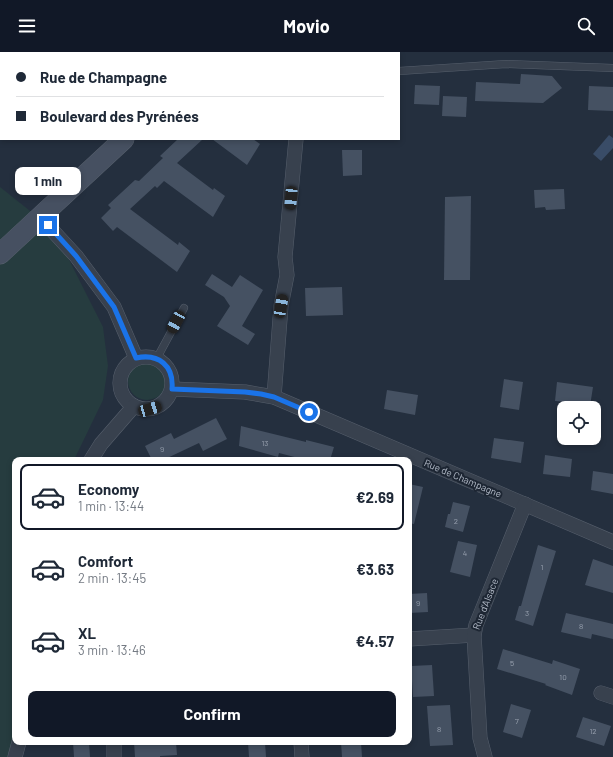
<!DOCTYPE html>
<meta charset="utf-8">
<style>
:root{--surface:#fff;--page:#f6f6f7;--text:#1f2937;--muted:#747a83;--line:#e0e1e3;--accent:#111827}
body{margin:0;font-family:Barlow,sans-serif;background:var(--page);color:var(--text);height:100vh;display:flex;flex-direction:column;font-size:15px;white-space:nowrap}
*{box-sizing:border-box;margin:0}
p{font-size:13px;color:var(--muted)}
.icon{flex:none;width:22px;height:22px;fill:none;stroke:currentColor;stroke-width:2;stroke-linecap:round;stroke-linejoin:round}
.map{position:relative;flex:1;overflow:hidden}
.panel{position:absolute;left:12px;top:405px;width:400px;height:288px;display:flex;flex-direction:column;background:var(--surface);border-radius:8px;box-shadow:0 2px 6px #0003}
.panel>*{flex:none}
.banner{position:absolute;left:0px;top:0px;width:400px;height:88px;box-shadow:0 2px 6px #0003;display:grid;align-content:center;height:88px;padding:0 16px;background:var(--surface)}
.tools{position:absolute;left:557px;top:349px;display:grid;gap:8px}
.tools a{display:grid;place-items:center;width:44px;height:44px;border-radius:8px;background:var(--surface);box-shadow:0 2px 6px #0003;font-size:20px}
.end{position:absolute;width:18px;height:18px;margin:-9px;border:5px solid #1a73e8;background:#fff;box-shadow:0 0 0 2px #fff}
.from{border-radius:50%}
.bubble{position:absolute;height:28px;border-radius:8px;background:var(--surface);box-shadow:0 2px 6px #0003;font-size:13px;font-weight:700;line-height:28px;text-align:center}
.car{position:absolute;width:12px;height:24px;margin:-12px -6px;border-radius:5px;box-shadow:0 0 3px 1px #0007;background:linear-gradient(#222 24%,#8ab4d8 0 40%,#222 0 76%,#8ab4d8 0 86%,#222 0)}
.banner b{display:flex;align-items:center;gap:14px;height:38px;font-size:15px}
.banner b+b{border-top:1px solid var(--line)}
.banner i{width:10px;height:10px;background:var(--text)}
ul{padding:7px 0 0;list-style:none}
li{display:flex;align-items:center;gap:12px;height:66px;margin:0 8px 6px;padding:0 8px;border:2px solid transparent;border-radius:8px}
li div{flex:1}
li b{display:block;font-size:15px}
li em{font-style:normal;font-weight:700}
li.selected{border-color:var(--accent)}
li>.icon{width:36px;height:36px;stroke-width:1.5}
.action{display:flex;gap:8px;margin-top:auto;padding:8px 16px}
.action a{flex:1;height:46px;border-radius:8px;background:var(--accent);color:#fff;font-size:16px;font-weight:700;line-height:46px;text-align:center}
header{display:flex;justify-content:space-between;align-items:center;height:52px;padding:0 16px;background:var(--accent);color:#fff;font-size:18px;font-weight:700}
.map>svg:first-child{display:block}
.green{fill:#263c3f}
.water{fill:#394c67}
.building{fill:#455162}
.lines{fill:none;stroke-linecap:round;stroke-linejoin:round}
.lane-casing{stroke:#565f6c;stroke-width:8}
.street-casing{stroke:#565f6c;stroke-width:15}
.secondary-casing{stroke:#565f6c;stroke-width:21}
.lane{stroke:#38414e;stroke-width:7}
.street{stroke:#38414e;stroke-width:14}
.secondary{stroke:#465061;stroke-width:20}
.route{stroke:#1a73e8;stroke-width:5}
.labels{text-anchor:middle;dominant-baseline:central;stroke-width:4;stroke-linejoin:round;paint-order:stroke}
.number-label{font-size:8px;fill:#98a1af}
.street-label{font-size:10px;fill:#b4bcc9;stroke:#1d2633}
</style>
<header><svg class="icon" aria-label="menu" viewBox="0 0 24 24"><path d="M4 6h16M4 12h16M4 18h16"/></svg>Movio<svg class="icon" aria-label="search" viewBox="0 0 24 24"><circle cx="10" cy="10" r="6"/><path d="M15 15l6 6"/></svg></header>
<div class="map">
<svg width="613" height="705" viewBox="0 0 613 705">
<rect width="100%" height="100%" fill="#242f3e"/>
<!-- green -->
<g class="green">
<path d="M0,135L54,178L103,275L108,314L103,348L74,408H15V682L10,705H0Z"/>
<circle cx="147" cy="329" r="19"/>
</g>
<!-- water -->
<path class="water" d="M609,83L613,86V96L601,109L593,102Z"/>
<!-- building -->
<g class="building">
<path d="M521,22L552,24L562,36L543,51L475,49L476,30L520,32Z"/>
<path d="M415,33L440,34L439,53L414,52Z"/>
<path d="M589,34L613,35V59L588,58Z"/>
<path d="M443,44L467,45L466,65L442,64Z"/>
<path d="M178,87H203L177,111L213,138L214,136L225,144L213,165L164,129L157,136L155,134L130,157L178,193L179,190L190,199L177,220L117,175L113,179L101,166L111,156L108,153L135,128L139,129L163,106L160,104Z"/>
<path d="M212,87H253L260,92L247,113Z"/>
<path d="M342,98H362V123L343,124Z"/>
<path d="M564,137L565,157L546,158L545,155L535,156L534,138Z"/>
<path d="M471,144L470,228H444L445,145Z"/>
<path d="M212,222L232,235L240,223L263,238L242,274L255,282L248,293L217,274L230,254L224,245L205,233Z"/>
<path d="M342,235L343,263L306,264L305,236Z"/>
<path d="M504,327L523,330L519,358L500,355Z"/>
<path d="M557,330L593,335L590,354L583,353V355L568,353V350L555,349Z"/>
<path d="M387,338L418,343L415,363L384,357Z"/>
<path d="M216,366L227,387L203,399L199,391L163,408H152L145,394L171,381L174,387Z"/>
<path d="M241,374L306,390V388L334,395L330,408H306L279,401L278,405L239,394Z"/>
<path d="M494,386L524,390L521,411L491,406Z"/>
<path d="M545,403L572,407L570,425L543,422Z"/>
<path d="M593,419L613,422V442L591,438Z"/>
<path d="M409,432L423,435L414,472L409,471Z"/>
<path d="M453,450L470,454L463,480L445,475L448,462H450Z"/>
<path d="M458,489L477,493L470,525L450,520Z"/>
<path d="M538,493L556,499L533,574L515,568L519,554H521Z"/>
<path d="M593,507L613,514V541L585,533Z"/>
<path d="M427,541L428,560L409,561V542Z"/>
<path d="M566,561L613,572V587L592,582L591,587L561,580Z"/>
<path d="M503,597L552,612L553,608L580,617L572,643L545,633L546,632L497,617Z"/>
<path d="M432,613L434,644L413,645L411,614Z"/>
<path d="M511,652L531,658L522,686L503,680Z"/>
<path d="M450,653L453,693L430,694L427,654Z"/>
<path d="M583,665L611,674L604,694L576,685Z"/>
<path d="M73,690H89L90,705H74Z"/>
<path d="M134,690H176L177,703L160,704V705H135Z"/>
<path d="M248,690H265L266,705H249Z"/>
<path d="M341,690H361L362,705H342Z"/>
</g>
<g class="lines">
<!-- lane casing -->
<g class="lane-casing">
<g id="lane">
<path d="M399,19L506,12L613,16"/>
<path d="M157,306L184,256"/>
</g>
</g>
<!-- street casing -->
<g class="street-casing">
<g id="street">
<path d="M127,0L129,1"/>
<path d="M304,1V0"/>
<path d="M40,165L76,204L114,255L136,306"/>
<circle cx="146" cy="331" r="26"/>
<path d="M172,337L245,340L274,345L613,490"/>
<path d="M274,345L281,254L287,223L285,205L296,87"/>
<path d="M91,408L101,392L134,354"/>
<path d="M409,587L474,583"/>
<path d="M601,641L613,645"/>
<path d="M114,690V705"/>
<path d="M301,690L302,705"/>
<path d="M15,705L19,690"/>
<path d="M485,705L480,686L474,583L476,573L525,452"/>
</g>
</g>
<!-- secondary casing -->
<g class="secondary-casing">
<g id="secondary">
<path d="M213,1L215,0"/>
<path d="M0,202L124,87"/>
</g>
</g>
<!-- lane -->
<use href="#lane" class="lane"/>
<!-- street -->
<use href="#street" class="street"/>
<!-- secondary -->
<use href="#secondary" class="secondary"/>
</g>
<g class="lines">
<!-- route -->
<path class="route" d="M48,173L76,204L114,255L136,306C159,301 174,314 172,337L245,340L261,342L274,345L309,360"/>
</g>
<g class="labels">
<!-- number labels -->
<g class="number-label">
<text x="265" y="391">13</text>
<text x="162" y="397">9</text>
<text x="456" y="469">2</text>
<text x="465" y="501">4</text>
<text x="542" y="515">1</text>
<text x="418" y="551">9</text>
<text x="527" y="561">3</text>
<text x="581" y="574">8</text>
<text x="512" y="611">5</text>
<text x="563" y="625">10</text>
<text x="517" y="669">7</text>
<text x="439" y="677">8</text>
<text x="593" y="679">12</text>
</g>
<!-- street labels -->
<g class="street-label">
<text transform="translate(463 426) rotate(23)">Rue de Champagne</text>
<text transform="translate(485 552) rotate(-69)">Rue d'Alsace</text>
</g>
</g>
</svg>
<div class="tools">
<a><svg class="icon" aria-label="locate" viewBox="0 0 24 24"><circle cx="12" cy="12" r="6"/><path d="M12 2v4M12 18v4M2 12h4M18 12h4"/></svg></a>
</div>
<i class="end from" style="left:309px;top:360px"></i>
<i class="end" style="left:48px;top:173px"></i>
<div class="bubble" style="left:15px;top:115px;width:66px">1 min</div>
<i class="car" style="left:291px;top:146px;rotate:185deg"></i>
<i class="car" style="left:281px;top:254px;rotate:10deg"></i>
<i class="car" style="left:176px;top:270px;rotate:208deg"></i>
<i class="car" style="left:150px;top:357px;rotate:74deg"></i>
<div class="banner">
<b><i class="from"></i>Rue de Champagne</b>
<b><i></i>Boulevard des Pyrénées</b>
</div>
<section class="panel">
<ul>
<li class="selected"><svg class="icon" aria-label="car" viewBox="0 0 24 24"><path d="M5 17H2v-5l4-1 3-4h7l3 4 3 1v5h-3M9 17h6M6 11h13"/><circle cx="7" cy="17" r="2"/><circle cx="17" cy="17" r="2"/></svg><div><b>Economy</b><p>1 min · 13:44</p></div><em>€2.69</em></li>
<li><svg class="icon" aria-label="car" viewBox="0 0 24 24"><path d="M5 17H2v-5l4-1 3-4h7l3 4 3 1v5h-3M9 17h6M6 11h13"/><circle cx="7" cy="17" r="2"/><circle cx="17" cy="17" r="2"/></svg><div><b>Comfort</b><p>2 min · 13:45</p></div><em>€3.63</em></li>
<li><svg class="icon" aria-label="car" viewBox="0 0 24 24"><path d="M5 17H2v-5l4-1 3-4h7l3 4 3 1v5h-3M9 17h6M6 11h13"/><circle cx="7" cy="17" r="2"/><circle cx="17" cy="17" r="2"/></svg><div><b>XL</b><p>3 min · 13:46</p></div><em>€4.57</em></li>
</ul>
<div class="action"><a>Confirm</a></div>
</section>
</div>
